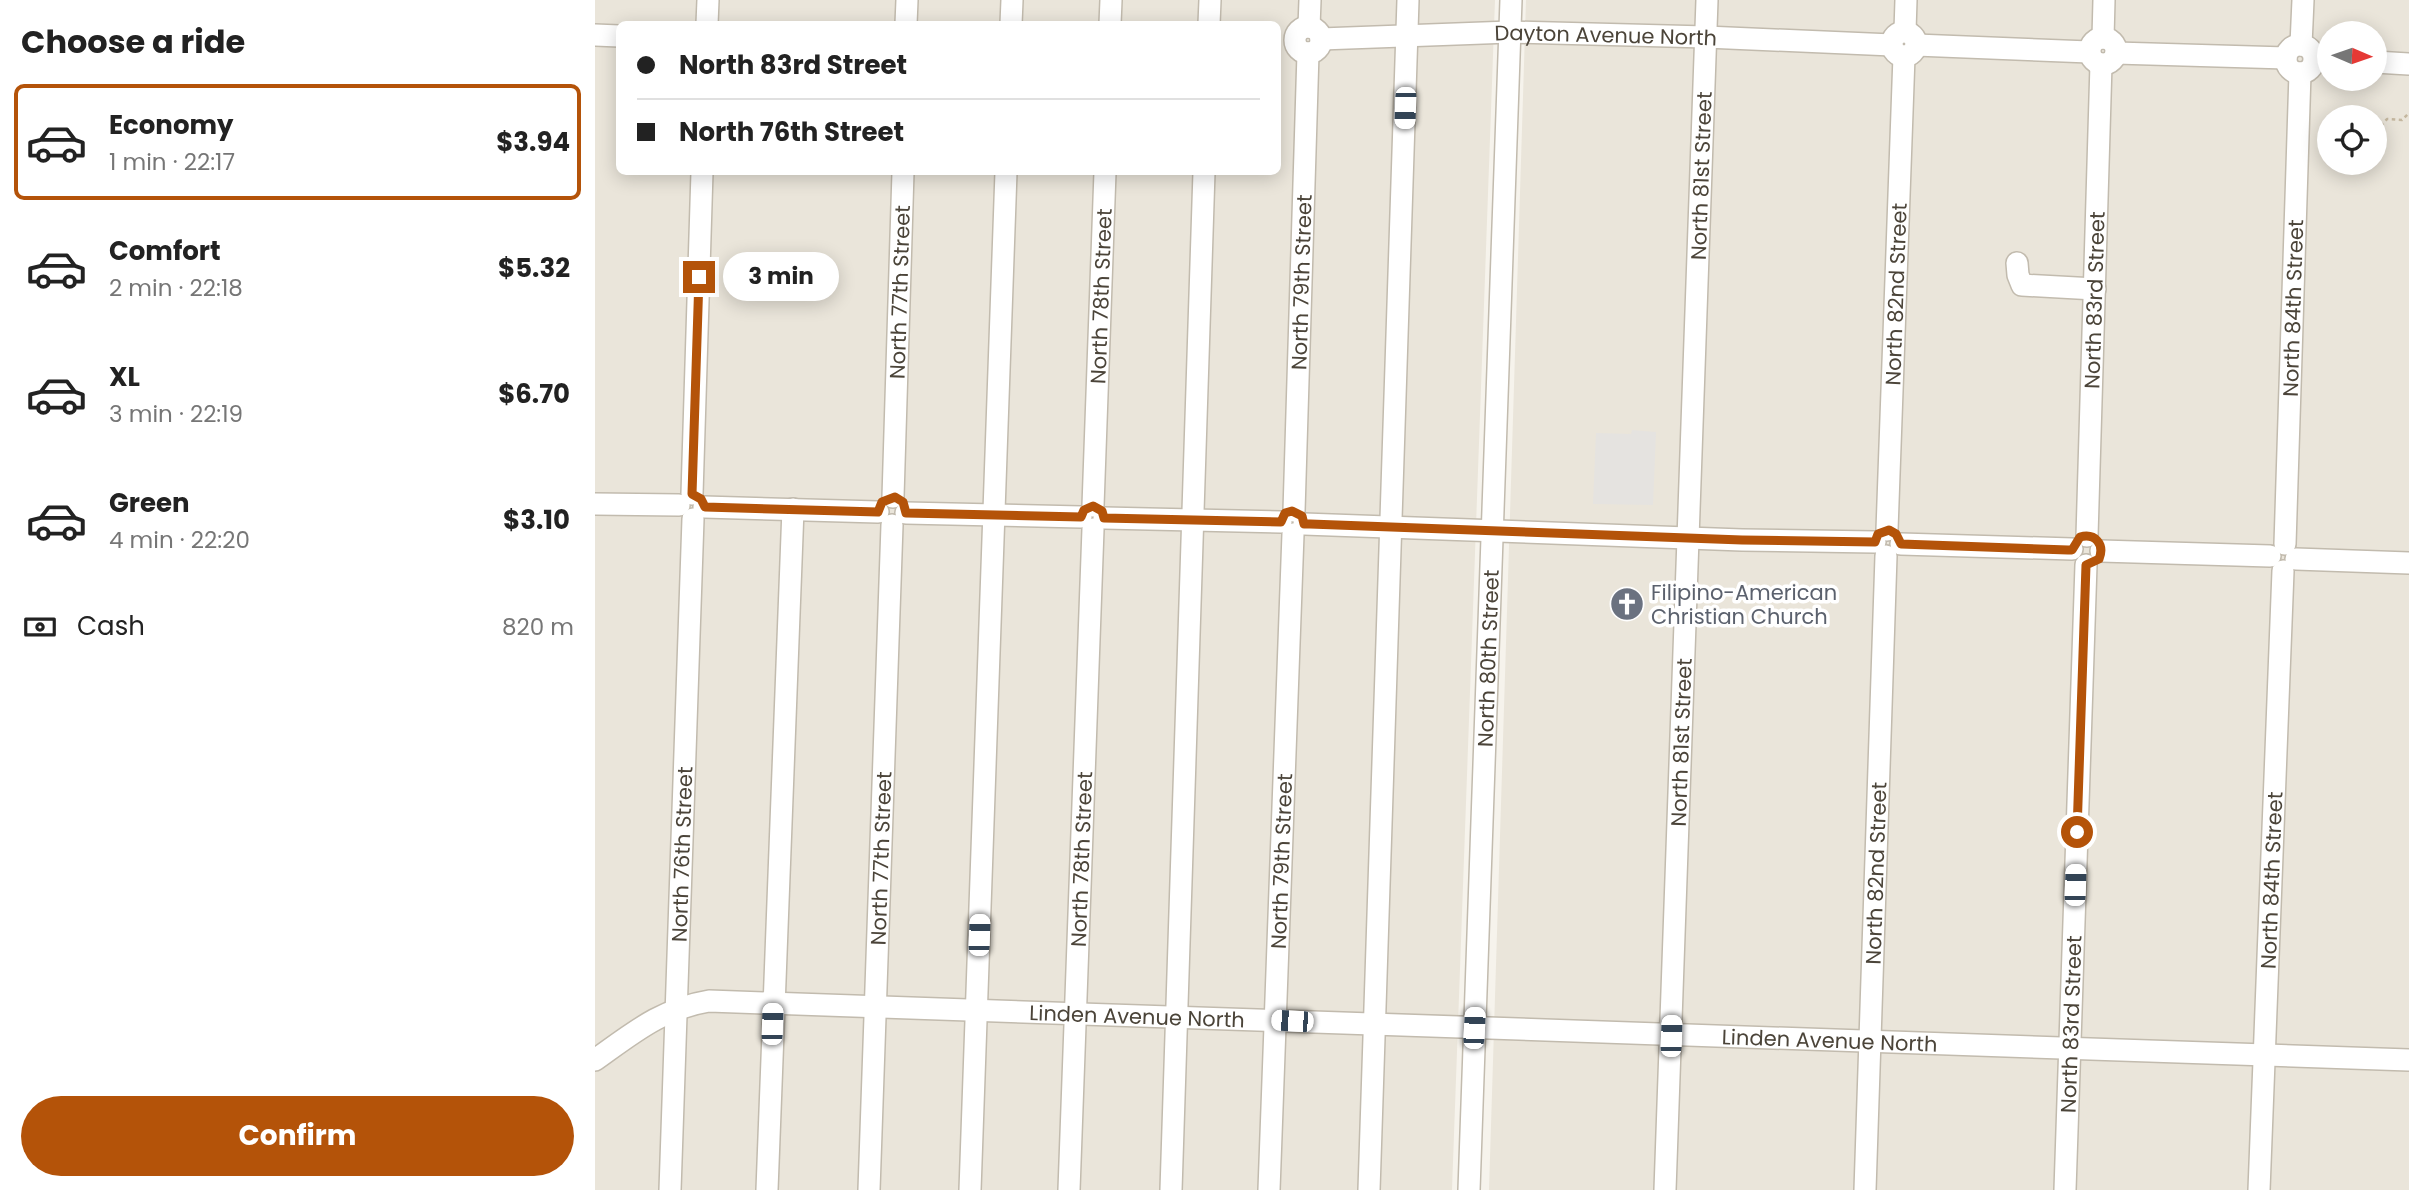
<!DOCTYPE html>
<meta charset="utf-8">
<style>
:root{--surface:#fff;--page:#f6f6f6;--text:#222;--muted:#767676;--line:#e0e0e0;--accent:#b45309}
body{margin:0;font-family:Poppins,sans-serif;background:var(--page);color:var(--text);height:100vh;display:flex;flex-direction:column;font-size:26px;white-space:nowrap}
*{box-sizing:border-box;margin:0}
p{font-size:23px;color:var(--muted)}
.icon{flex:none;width:38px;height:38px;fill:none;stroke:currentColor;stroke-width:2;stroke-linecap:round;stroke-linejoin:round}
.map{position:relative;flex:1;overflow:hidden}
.sheet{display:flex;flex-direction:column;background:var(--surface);width:595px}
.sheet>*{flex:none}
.guide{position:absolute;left:21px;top:21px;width:665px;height:154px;border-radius:10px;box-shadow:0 4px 18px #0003;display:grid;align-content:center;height:154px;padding:0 21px;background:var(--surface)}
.needle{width:46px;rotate:92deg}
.tools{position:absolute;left:1722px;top:21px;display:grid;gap:14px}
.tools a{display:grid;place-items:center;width:70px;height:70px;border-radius:50%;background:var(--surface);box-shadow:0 4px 18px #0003;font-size:35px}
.end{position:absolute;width:32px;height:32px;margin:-16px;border:9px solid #b45309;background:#fff;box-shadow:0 0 0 4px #fff}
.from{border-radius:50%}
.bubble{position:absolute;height:49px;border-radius:24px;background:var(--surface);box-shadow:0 4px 18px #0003;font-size:23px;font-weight:700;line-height:49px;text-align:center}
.car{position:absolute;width:21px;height:42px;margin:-21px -10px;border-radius:9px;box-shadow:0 0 5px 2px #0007;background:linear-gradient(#fff 24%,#345 0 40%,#fff 0 76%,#345 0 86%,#fff 0)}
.guide b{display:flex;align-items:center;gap:24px;height:66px;font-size:26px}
.guide b+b{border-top:2px solid var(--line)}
.guide i{width:18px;height:18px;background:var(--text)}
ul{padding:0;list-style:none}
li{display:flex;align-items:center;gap:21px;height:116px;margin:0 14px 10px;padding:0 7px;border:4px solid transparent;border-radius:10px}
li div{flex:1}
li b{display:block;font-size:26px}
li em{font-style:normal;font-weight:700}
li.active{border-color:var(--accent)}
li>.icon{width:63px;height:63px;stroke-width:1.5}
h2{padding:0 21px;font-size:32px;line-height:84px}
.pay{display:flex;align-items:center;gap:18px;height:77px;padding:0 21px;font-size:26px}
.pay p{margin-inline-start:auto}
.cta{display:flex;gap:14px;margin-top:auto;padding:14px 21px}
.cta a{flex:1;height:80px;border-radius:42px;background:var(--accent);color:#fff;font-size:28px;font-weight:700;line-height:80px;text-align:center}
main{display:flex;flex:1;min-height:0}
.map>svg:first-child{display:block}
.residential{fill:#eae5da;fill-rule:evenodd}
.parking{fill:#e5e3e0}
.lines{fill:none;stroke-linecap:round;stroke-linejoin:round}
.minor-casing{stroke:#c2bbae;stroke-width:24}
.path{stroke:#c4b79f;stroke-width:2.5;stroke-dasharray:3.5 3.5;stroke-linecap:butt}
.minor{stroke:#fff;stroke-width:21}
.route{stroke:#b45309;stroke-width:9}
.labels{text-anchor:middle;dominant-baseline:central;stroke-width:7;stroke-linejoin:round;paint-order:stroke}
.street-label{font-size:21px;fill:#4b4439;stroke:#fff}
.worship-label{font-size:21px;fill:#5b616d;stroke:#fff;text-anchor:start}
</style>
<main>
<section class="sheet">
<h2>Choose a ride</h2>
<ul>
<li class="active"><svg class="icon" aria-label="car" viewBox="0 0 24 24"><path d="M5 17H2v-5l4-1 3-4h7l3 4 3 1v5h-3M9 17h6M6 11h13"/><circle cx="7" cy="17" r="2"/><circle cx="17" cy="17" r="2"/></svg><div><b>Economy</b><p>1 min · 22:17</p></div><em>$3.94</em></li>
<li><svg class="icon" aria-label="car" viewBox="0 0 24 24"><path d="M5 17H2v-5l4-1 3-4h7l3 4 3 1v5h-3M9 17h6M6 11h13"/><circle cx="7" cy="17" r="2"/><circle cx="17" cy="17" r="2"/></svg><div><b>Comfort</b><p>2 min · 22:18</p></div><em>$5.32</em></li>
<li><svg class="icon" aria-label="car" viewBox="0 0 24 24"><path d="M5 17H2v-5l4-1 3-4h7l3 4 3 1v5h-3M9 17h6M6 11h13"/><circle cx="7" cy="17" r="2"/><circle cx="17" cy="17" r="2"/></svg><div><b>XL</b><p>3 min · 22:19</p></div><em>$6.70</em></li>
<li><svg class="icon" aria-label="car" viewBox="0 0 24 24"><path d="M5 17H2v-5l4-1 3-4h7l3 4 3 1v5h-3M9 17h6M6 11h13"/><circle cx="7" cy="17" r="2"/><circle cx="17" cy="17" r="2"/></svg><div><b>Green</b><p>4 min · 22:20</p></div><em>$3.10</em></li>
</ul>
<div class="pay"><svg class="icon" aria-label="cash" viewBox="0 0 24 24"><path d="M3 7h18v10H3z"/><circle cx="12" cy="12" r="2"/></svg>Cash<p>820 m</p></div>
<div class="cta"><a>Confirm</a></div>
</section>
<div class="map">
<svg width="1814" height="1190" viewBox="0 0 1814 1190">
<rect width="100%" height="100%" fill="#f6f3ec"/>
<!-- residential -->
<g class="residential">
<path d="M0,0H900L857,1190H0ZM24,24H682V172H24Z"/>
<path d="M931,0H1814V1190H894ZM1734,33H1780V79H1734ZM1734,117H1780V163H1734Z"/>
</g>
<!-- parking -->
<path class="parking" d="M1037,430L1061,432L1058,505L998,504L1001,433L1036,434Z"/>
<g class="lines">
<!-- minor casing -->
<g class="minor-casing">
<g id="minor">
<path d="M112,24L113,0"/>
<path d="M311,24L312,0"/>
<path d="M416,24L417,0"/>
<path d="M515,24L516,0"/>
<path d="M614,24L615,0"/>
<path d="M714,27L715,0"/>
<circle cx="713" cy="40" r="13"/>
<path d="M1310,31L1311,0"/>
<circle cx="1309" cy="44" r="12"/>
<path d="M0,35L24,36"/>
<circle cx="1508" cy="51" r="13"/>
<path d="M1508,38L1509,0"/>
<path id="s1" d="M726,39L915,32L1111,37L1297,45"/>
<circle cx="1705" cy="59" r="14"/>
<path d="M1321,45L1494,52"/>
<path d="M1706,45L1708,0"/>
<path d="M1521,53L1691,58"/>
<path d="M1780,62L1814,64"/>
<path d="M1422,263L1423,275L1427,285L1500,289"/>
<path d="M97,494L107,172"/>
<path id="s2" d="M298,497L308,172"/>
<path d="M0,504L84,505"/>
<path id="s3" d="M498,506L510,172"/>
<path d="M109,507L283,512"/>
<path id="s4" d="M699,511L713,53"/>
<path d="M311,513L486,517"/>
<path d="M509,518L686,522"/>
<path d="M709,524L1147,540L1280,542"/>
<path id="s5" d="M1292,530L1309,56"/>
<path id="s6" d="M1492,536L1506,64"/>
<path d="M1306,544L1477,549"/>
<path id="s7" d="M1690,544L1705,73"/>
<path d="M1506,551L1675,556"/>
<path d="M1701,559L1814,563"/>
<path id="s8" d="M0,1060C38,1033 66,1009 114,1001L1814,1060"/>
<path id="s9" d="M75,1190L98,519"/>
<path d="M172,1190L198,509"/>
<path id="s10" d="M274,1190L297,525"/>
<path d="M375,1190L411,172"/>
<path id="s11" d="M474,1190L498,529"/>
<path d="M576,1190L609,172"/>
<path id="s12" d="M674,1190L698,534"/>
<path d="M774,1190L813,0"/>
<path id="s13" d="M874,1190L916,0"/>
<path id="s14" d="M1070,1190L1112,0"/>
<path id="s15" d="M1270,1190L1291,556"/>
<path id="s16" d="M1470,1190L1491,565"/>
<path id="s17" d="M1664,1190L1688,571"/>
</g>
</g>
<!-- path -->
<path class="path" d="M1786,126L1792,119L1807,120L1814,113"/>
<!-- minor -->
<use href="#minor" class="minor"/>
</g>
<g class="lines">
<!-- route -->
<path class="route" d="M104,277L97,494L106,499L110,507L283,512L287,502L300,497L308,502L311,513L486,517L489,510L498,506L507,511L509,518L686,522L690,513L697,511L707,516L709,524H715L1147,540L1280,542L1283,534L1294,530L1301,534L1306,544L1473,550H1477L1485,537C1500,533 1510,544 1504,559L1491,565L1482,832"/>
</g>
<!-- icons -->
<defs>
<g id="church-disc" transform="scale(1.75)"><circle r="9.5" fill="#6b7280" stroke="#fff"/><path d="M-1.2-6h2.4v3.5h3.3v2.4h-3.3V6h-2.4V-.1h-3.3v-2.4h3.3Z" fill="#fff"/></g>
</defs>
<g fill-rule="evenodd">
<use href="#church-disc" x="1032" y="604"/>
</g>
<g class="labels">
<!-- street labels -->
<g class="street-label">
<text stroke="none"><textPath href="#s1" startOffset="285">Dayton Avenue North</textPath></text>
<text stroke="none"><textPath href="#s14" startOffset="1015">North 81st Street</textPath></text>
<text stroke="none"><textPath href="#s4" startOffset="229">North 79th Street</textPath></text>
<text stroke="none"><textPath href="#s2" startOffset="205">North 77th Street</textPath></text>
<text stroke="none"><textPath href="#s5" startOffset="236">North 82nd Street</textPath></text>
<text stroke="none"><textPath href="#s3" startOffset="210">North 78th Street</textPath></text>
<text stroke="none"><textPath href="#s6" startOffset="236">North 83rd Street</textPath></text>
<text stroke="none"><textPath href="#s7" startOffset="236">North 84th Street</textPath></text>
<text stroke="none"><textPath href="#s13" startOffset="532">North 80th Street</textPath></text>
<text stroke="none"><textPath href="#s14" startOffset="448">North 81st Street</textPath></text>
<text stroke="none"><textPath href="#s9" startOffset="336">North 76th Street</textPath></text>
<text stroke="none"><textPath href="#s10" startOffset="332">North 77th Street</textPath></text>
<text stroke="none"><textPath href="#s11" startOffset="331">North 78th Street</textPath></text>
<text stroke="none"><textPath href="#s12" startOffset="329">North 79th Street</textPath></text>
<text stroke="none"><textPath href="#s15" startOffset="317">North 82nd Street</textPath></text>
<text stroke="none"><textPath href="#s17" startOffset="310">North 84th Street</textPath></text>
<text stroke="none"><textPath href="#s8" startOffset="558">Linden Avenue North</textPath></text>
<text stroke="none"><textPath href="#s16" startOffset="166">North 83rd Street</textPath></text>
<text stroke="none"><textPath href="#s8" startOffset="1251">Linden Avenue North</textPath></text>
</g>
<!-- worship labels -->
<g class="worship-label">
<text x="1056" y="592">Filipino-American<tspan x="1056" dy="24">Christian Church</tspan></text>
</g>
</g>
</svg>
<div class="tools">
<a><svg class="needle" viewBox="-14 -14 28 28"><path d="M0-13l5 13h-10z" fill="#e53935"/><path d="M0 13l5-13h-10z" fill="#767676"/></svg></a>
<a><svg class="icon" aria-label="locate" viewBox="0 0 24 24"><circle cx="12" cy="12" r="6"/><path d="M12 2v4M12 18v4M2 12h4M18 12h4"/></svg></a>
</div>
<i class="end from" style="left:1482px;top:832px"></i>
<i class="end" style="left:104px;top:277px"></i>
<div class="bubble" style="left:128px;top:252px;width:116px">3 min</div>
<i class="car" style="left:810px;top:108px;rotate:182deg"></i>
<i class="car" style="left:1480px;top:885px;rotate:2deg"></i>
<i class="car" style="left:384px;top:935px;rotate:2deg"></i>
<i class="car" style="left:697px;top:1021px;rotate:273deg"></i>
<i class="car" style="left:177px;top:1024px;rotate:2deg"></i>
<i class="car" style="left:879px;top:1028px;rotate:3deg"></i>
<i class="car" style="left:1076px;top:1036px;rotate:2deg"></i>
<div class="guide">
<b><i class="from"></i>North 83rd Street</b>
<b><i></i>North 76th Street</b>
</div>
</div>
</main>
